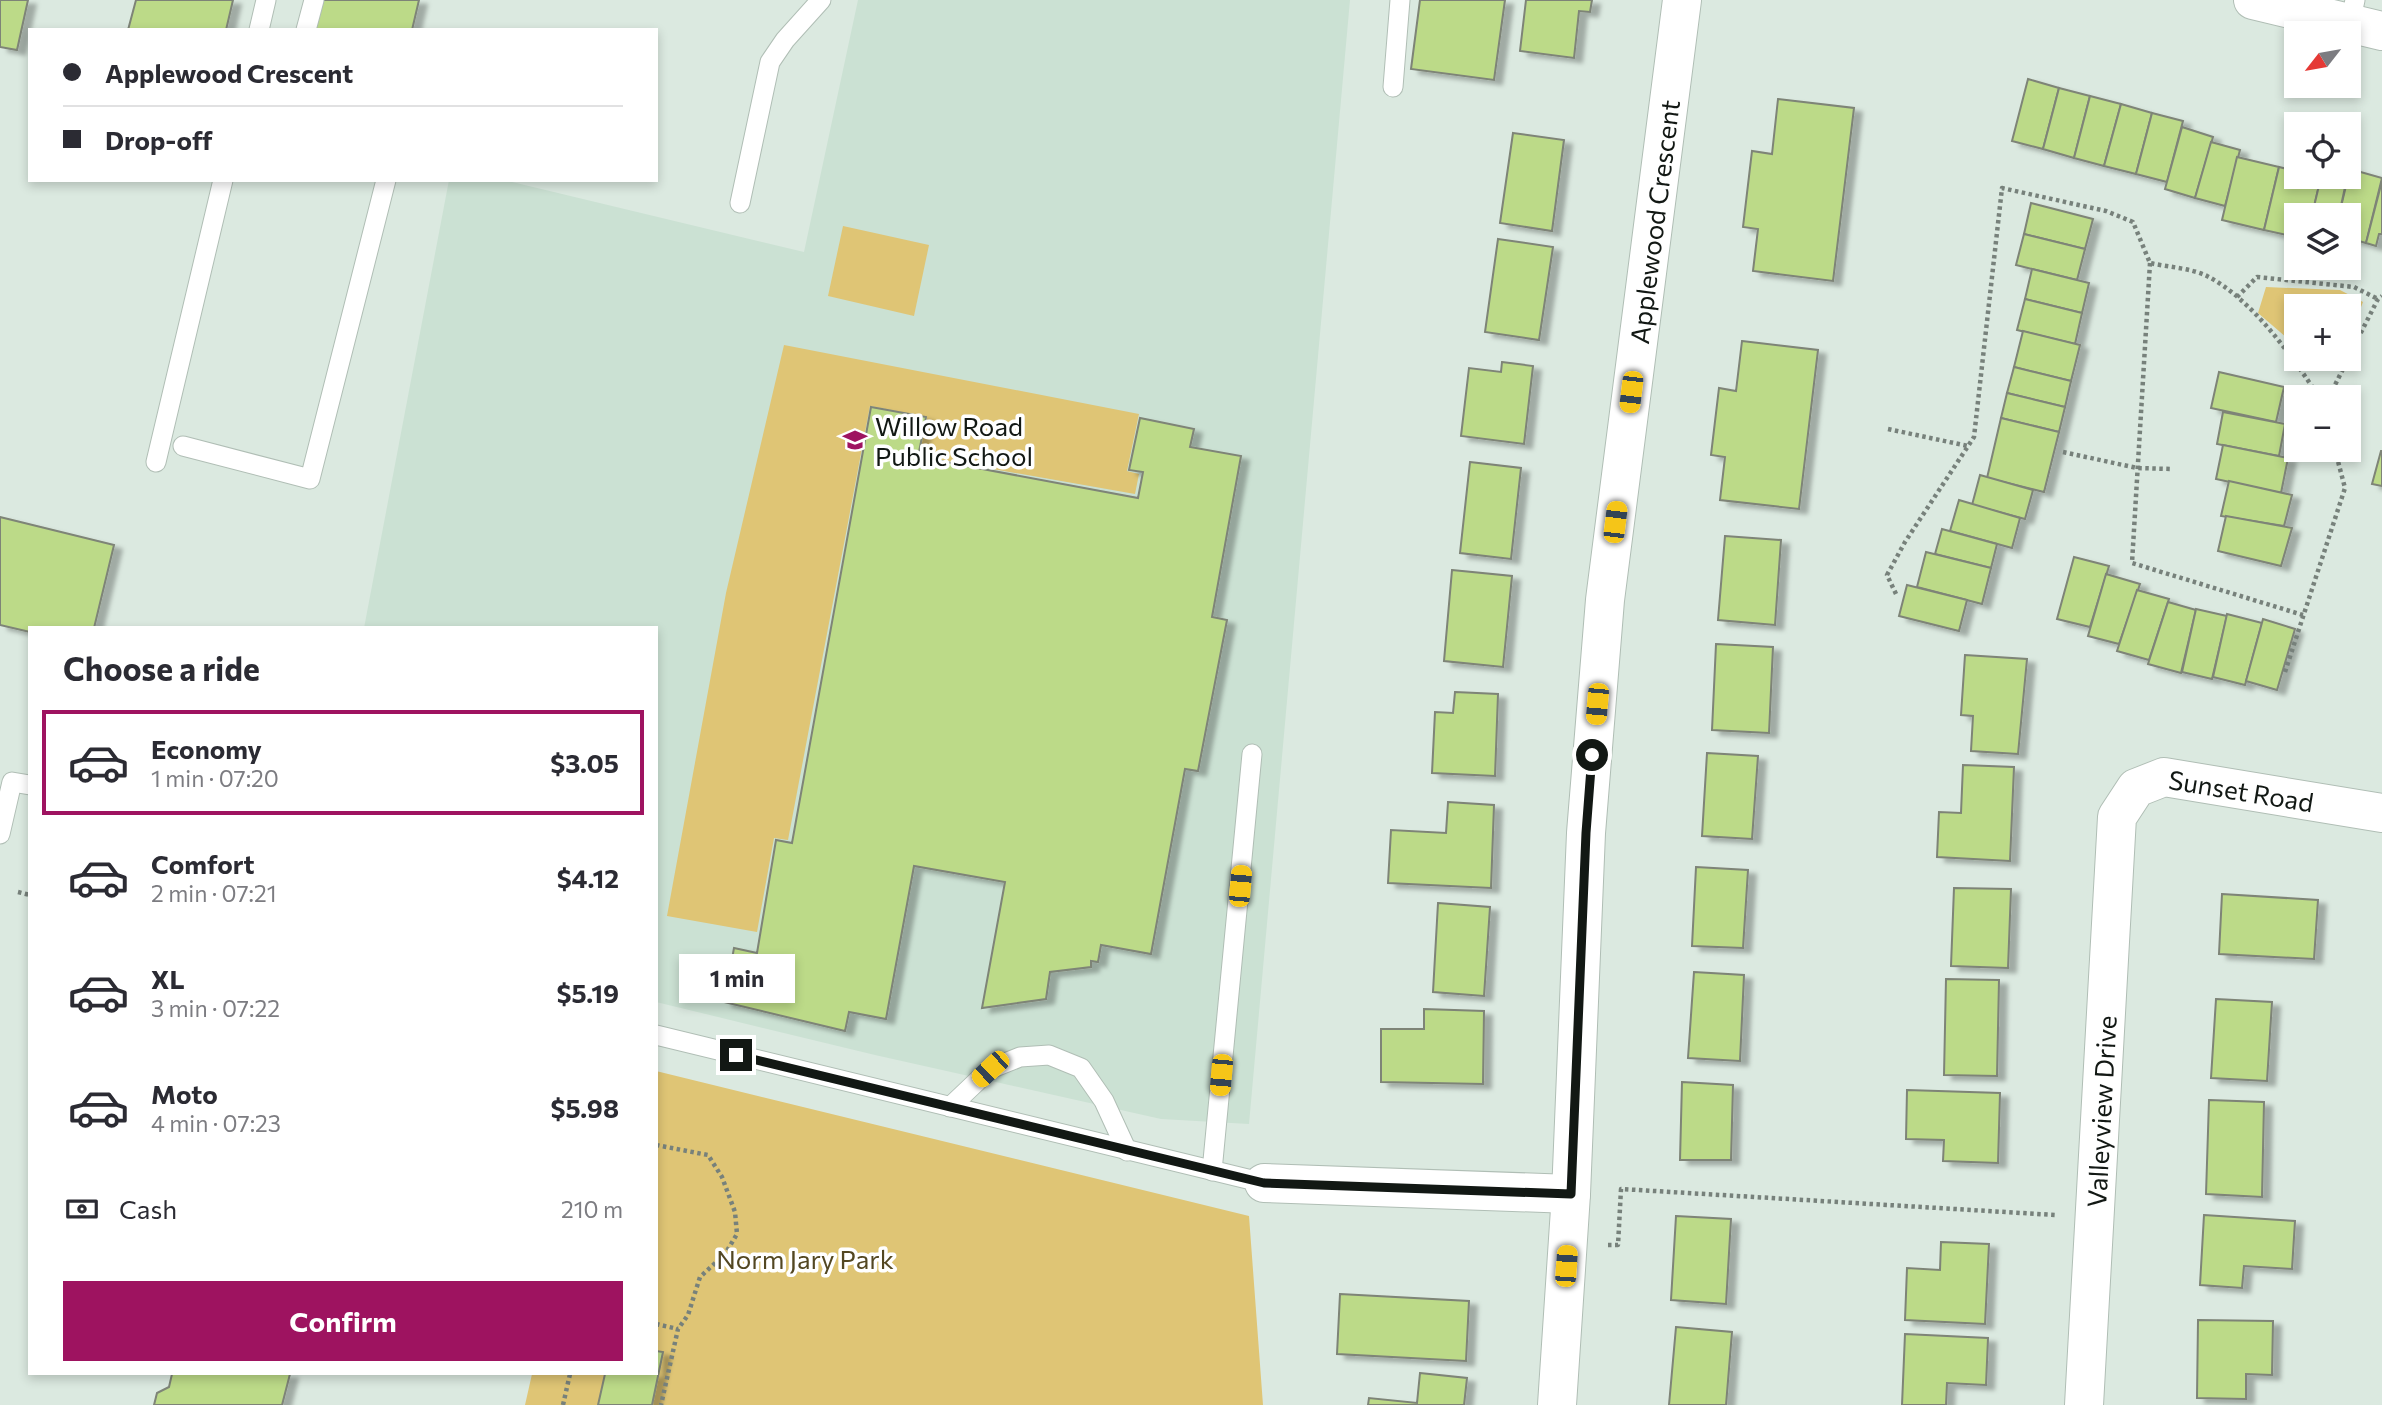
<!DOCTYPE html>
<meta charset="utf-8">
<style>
:root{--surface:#fff;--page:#f2f2f3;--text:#2b2b33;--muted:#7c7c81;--line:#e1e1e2;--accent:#9e1360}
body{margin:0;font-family:Commissioner,sans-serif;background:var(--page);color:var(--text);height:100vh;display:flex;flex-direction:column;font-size:26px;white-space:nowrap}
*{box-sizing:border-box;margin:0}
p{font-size:23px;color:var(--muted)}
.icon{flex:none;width:38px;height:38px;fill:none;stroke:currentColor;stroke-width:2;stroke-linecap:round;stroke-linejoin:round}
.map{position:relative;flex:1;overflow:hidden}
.panel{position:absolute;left:28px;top:626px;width:630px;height:749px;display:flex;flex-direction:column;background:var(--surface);border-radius:0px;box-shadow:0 4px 10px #0003}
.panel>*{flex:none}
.top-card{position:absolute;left:28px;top:28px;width:630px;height:154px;border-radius:0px;box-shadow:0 4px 10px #0003;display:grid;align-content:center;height:154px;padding:0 35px;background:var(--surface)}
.needle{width:46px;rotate:239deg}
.fabs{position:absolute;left:2284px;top:21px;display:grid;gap:14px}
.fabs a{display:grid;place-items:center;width:77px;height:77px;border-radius:0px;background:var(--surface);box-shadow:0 4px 10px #0003;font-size:35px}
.end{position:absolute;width:32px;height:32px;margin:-16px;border:9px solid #121814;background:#fff;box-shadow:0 0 0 4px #fff}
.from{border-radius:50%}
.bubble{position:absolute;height:49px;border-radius:0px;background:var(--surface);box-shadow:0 4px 10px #0003;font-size:23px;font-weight:700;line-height:49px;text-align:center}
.car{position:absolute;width:21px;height:42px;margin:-21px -10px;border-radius:9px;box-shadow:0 0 5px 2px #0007;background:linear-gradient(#f5c518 24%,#345 0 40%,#f5c518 0 76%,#345 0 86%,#f5c518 0)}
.top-card b{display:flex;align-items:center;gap:24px;height:66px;font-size:26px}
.top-card b+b{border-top:2px solid var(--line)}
.top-card i{width:18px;height:18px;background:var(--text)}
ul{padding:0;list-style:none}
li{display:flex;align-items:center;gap:21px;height:105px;margin:0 14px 10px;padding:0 21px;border:4px solid transparent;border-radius:0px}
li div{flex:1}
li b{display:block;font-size:26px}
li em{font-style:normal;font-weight:700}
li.current{border-color:var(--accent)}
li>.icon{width:63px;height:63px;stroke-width:1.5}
h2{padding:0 35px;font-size:32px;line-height:84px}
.pay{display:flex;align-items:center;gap:18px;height:77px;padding:0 35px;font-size:26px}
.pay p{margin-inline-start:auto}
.action{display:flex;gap:14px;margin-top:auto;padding:14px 35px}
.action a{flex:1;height:80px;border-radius:0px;background:var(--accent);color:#fff;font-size:28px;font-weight:700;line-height:80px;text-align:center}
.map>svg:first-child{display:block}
.built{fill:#cbe1d3}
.green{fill:#dfc575}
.building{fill:#bcda88;stroke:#7e8477;stroke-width:2;filter:url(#shadow)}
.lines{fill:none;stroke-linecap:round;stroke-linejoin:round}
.service-casing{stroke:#b0beb5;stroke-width:21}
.minor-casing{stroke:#b0beb5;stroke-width:40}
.secondary-casing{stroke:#b0beb5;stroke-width:40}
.path{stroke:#77817b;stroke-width:4.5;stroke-dasharray:3.5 3.5;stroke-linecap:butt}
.service{stroke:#fff;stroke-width:19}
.minor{stroke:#fff;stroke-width:38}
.secondary{stroke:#fff;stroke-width:38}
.route{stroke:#121814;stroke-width:9}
.labels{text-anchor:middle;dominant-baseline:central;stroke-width:7;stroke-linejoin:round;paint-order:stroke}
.street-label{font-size:26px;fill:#121814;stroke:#fff}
.poi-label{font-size:26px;fill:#121814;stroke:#fff;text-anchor:start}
.park-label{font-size:26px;fill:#534722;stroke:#fff}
</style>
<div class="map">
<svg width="2382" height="1405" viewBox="0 0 2382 1405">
<defs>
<filter id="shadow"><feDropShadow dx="8" dy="4.5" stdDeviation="2" flood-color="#0004"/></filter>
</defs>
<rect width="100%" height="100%" fill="#dbe9e0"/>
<!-- built -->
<path class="built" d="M858,0H1350L1249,1124L1161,1119L875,1055L656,1002V628H364L449,180H504L804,252Z"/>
<!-- green -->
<g class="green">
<path d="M843,226L929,245L914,316L828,296Z"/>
<path d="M2266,287L2340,290L2363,302L2349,338L2348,306H2296V352L2287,338L2258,313Z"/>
<path d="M784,345L1139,414L1127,471L1139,474L1135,494L919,456L927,417L870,406L788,840L774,838L757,932L667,916L726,593Z"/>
<path d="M656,1071L1249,1216L1263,1405H525L532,1374H656Z"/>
</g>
<!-- building -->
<g class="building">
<path d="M0,0H28L17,50L0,47Z"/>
<path d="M136,0H233L226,30H128Z"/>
<path d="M322,0H419L412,30H315Z"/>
<path d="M1420,0H1505L1494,80L1411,69Z"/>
<path d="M1526,0H1592L1590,12L1579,11L1574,58L1520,51Z"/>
<path d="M2028,79L2059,88L2043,149L2012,141Z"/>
<path d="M2059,88L2090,96L2074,158L2043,149Z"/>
<path d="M2090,96L2121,104L2104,166L2074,158Z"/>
<path d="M1778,99L1854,108L1833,281L1753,271L1758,229L1743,227L1752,151L1772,154Z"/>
<path d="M2121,104L2152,113L2136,174L2104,166Z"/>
<path d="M2152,113L2183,121L2167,182L2136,174Z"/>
<path d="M2182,127L2213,137L2195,198L2165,189Z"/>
<path d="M1513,133L1564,140L1552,231L1500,223Z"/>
<path d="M2211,142L2240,150L2225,206L2195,198Z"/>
<path d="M2237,157L2279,167L2264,230L2222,220Z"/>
<path d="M2279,167L2296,171V177H2321L2312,215H2296V237L2264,230Z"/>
<path d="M2350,169L2382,178L2366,243L2348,238V215H2339Z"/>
<path d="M2321,177L2347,178L2339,215H2312Z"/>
<path d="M2382,181V234H2379L2376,246L2366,243Z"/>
<path d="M2031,203L2093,219L2085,249L2024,234Z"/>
<path d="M2024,234L2085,249L2077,280L2016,265Z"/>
<path d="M1498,239L1553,247L1539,340L1485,332Z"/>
<path d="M2032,269L2089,283L2082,313L2025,299Z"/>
<path d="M2025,299L2082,313L2075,344L2017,330Z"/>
<path d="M2023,331L2080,345L2071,381L2014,367Z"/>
<path d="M1742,341L1818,350L1799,509L1720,500L1725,457L1711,455L1719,388L1736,391Z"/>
<path d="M1502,362L1533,366L1524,444L1461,436L1469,368L1501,372Z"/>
<path d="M2014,367L2071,381L2065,407L2007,393Z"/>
<path d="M2219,372L2284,387L2276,422L2211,408Z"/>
<path d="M2007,393L2065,407L2059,432L2001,418Z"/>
<path d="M871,407L926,417L918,457L1138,498L1143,472L1129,470L1140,418L1194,429L1190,447L1241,456L1212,617L1227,620L1198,771L1185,769L1151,954L1101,945L1098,962L1091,961V967L1050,972L1046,999L982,1008L1005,882L914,866L886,1019L849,1012L845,1031L724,1002L734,948L757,953L776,840L792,843Z"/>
<path d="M2223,412L2285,424L2279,456L2217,444Z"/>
<path d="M2001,418L2059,432L2044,492L1987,478Z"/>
<path d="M2223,445L2288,458L2281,493L2216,479Z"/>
<path d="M2381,451H2382V486L2372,484Z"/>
<path d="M1470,462L1521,468L1511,559L1460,553Z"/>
<path d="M1980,475L2033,490L2025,519L1972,505Z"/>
<path d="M2229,481L2292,495L2284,526L2221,516Z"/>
<path d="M1959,500L2020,518L2012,548L1950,531Z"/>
<path d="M2226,516L2292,528L2281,566L2218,551Z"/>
<path d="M0,517L114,545L94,628H30V632L0,625Z"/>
<path d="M1942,529L1997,544L1991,568L1935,554Z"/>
<path d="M1725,536L1781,540L1775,625L1718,620Z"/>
<path d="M1926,552L1991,568L1982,604L1917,587Z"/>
<path d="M2074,557L2109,566L2090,627L2057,619Z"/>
<path d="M1452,570L1512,576L1503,667L1444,661Z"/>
<path d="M2106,574L2140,584L2119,644L2088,636Z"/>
<path d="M1907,585L1967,600L1959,631L1899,616Z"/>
<path d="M2137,590L2169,599L2149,660L2117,651Z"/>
<path d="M2168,602L2196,610L2181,673L2148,664Z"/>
<path d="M2196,609L2227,616L2212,679L2182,672Z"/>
<path d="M2227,614L2262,623L2245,685L2213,677Z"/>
<path d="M2263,619L2295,629L2277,690L2246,681Z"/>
<path d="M1716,644L1773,647L1769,733L1712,730Z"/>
<path d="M1965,655L2027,659L2018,754L1971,751L1973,716L1961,715Z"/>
<path d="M1455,692L1498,694L1495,776L1432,773L1435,712L1453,713Z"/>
<path d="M1707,753L1758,756L1752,839L1702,836Z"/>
<path d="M1963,765L2014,767L2010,861L1937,857L1939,812L1961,813Z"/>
<path d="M1448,802L1494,805L1491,888L1388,883L1391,830L1446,833Z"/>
<path d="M1696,867L1748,870L1743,948L1692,946Z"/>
<path d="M1954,888L2011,889L2008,968L1951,966Z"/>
<path d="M2222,894L2318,900L2314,959L2219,954Z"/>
<path d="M1438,903L1490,907L1484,996L1433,992Z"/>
<path d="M1694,972L1744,975L1740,1061L1688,1058Z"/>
<path d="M1946,979L1999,980L1997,1076L1944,1075Z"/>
<path d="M2216,999L2272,1002L2267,1081L2211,1078Z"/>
<path d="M1424,1009L1484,1011L1483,1084L1381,1082V1029H1424Z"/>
<path d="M1682,1082L1733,1085L1731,1160H1680Z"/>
<path d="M1907,1090L2000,1093L1998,1163L1943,1161L1944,1140L1906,1139Z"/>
<path d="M2209,1100L2264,1102L2262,1197L2206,1194Z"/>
<path d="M2204,1215L2295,1221L2292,1269L2244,1266L2242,1288L2200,1285Z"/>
<path d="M1676,1216L1731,1219L1726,1304L1671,1300Z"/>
<path d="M1941,1242L1989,1244L1985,1324L1905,1320L1907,1268L1940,1270Z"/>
<path d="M1340,1294L1469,1301L1466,1361L1337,1354Z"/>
<path d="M2198,1320L2273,1321L2272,1375L2246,1374V1399L2197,1398Z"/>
<path d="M1676,1327L1732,1332L1726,1405H1669Z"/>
<path d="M1905,1334L1988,1338L1986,1385L1947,1383L1946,1405H1902Z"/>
<path d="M656,1351L663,1352L652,1405H598L605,1374H656Z"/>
<path d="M1420,1373L1467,1378L1464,1405H1368L1369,1398L1417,1403Z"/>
<path d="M172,1374H290L282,1405H154L157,1393L169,1387Z"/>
</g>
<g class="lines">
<!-- service casing -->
<g class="service-casing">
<g id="service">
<path d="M2350,24L2355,0"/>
<path d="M259,30L266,0"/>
<path d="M306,30L314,0"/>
<path d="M1393,87L1400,0"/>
<path d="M740,203L770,62L785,40L821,0"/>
<path d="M183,446L310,479L386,180"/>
<path d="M156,462L223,180"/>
<path d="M0,834L12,782L30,785"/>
<path d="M656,1035L1264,1183"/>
<path d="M950,1107L990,1069L1020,1057L1049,1055L1081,1068L1104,1101L1127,1151"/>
<path d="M1212,1171L1252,754"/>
</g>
</g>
<!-- minor casing -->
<g class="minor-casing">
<g id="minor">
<path d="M1264,1183L1571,1194"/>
<path id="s1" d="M1557,1405L1571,1194L1586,833L1605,600L1682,0"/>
<path id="s2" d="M2084,1405L2117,817L2136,788L2164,777L2382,813"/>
</g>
</g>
<!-- secondary casing -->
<g class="secondary-casing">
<path id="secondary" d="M2253,0L2382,31"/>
</g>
<!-- path -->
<g class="path">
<path d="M2150,263L2132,563L2303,615"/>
<path d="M2237,297L2257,277L2354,287L2378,299"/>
<path d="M2348,358L2378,299L2382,296"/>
<path d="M2329,397L2348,359"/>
<path d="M1888,429L1968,446"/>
<path d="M2063,452L2137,468L2172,469"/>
<path d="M1896,594L1887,575L1905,542L1974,437L2002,188L2106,211L2133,222L2150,263C2167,267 2191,268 2207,276C2252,299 2292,356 2319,397"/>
<path d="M2285,672L2345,488L2335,450"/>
<path d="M18,892L30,895"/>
<path d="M656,1145L708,1155L722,1177L735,1212L737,1234L725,1254L700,1277L688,1315L678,1329L661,1405"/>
<path d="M1608,1245H1618L1621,1189L2055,1215"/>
<path d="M656,1324L678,1329"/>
<path d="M563,1405L570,1374"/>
</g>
<!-- service -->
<use href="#service" class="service"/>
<!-- minor -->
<use href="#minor" class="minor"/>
<!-- secondary -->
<use href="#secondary" class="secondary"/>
</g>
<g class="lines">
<!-- route -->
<path class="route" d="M736,1055L1264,1183L1571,1194L1586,833L1592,755"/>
</g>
<!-- icons -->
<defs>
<g id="school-bare" transform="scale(1.89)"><path d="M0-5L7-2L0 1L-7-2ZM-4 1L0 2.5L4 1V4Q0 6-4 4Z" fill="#9e1360" stroke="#fff" stroke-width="2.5" paint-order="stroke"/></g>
</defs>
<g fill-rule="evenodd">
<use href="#school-bare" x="855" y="440"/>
</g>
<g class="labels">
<!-- street labels -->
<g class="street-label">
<text stroke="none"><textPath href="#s1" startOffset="1188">Applewood Crescent</textPath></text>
<text stroke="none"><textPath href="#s2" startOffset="732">Sunset Road</textPath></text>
<text stroke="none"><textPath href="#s2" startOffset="294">Valleyview Drive</textPath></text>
</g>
<!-- poi labels -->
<g class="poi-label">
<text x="875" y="425">Willow Road<tspan x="875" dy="30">Public School</tspan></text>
</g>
<!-- park labels -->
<g class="park-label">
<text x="805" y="1258">Norm Jary Park</text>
</g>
</g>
</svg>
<div class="fabs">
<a><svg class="needle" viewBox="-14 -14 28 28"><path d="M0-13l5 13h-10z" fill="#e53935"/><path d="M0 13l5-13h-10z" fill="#7c7c81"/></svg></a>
<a><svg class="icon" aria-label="locate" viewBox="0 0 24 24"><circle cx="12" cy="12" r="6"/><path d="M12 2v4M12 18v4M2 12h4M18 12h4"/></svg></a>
<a><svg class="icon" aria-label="layers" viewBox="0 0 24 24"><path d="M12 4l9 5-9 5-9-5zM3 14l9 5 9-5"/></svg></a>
<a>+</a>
<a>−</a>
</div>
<i class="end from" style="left:1592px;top:755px"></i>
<i class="end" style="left:736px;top:1055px"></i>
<div class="bubble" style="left:679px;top:954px;width:116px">1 min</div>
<i class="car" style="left:1631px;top:392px;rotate:187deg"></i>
<i class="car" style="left:1615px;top:522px;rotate:7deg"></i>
<i class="car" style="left:1597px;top:704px;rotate:185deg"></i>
<i class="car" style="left:1240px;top:886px;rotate:5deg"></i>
<i class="car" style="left:990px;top:1069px;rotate:227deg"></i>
<i class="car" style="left:1221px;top:1075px;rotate:185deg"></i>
<i class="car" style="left:1566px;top:1266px;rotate:4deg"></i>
<div class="top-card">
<b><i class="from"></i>Applewood Crescent</b>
<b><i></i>Drop-off</b>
</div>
<section class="panel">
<h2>Choose a ride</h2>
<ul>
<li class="current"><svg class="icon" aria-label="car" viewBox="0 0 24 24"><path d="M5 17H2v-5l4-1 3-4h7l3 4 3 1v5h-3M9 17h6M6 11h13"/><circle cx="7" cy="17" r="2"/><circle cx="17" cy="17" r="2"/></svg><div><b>Economy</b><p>1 min · 07:20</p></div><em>$3.05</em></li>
<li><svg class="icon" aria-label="car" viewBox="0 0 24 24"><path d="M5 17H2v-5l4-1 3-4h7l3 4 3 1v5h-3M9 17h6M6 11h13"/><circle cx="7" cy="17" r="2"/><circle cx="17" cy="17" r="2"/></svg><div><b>Comfort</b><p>2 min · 07:21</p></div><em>$4.12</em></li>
<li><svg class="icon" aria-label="car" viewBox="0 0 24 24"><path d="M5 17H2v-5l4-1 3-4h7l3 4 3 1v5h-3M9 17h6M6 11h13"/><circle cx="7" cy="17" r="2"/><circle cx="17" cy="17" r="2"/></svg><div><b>XL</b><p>3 min · 07:22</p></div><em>$5.19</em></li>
<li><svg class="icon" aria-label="car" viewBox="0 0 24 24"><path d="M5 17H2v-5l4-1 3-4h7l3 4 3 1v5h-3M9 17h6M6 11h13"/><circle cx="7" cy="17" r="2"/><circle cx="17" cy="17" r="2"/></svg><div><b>Moto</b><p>4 min · 07:23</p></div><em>$5.98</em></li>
</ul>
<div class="pay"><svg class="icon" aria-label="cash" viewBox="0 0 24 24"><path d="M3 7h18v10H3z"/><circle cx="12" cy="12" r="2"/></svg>Cash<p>210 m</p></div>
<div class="action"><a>Confirm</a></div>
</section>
</div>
